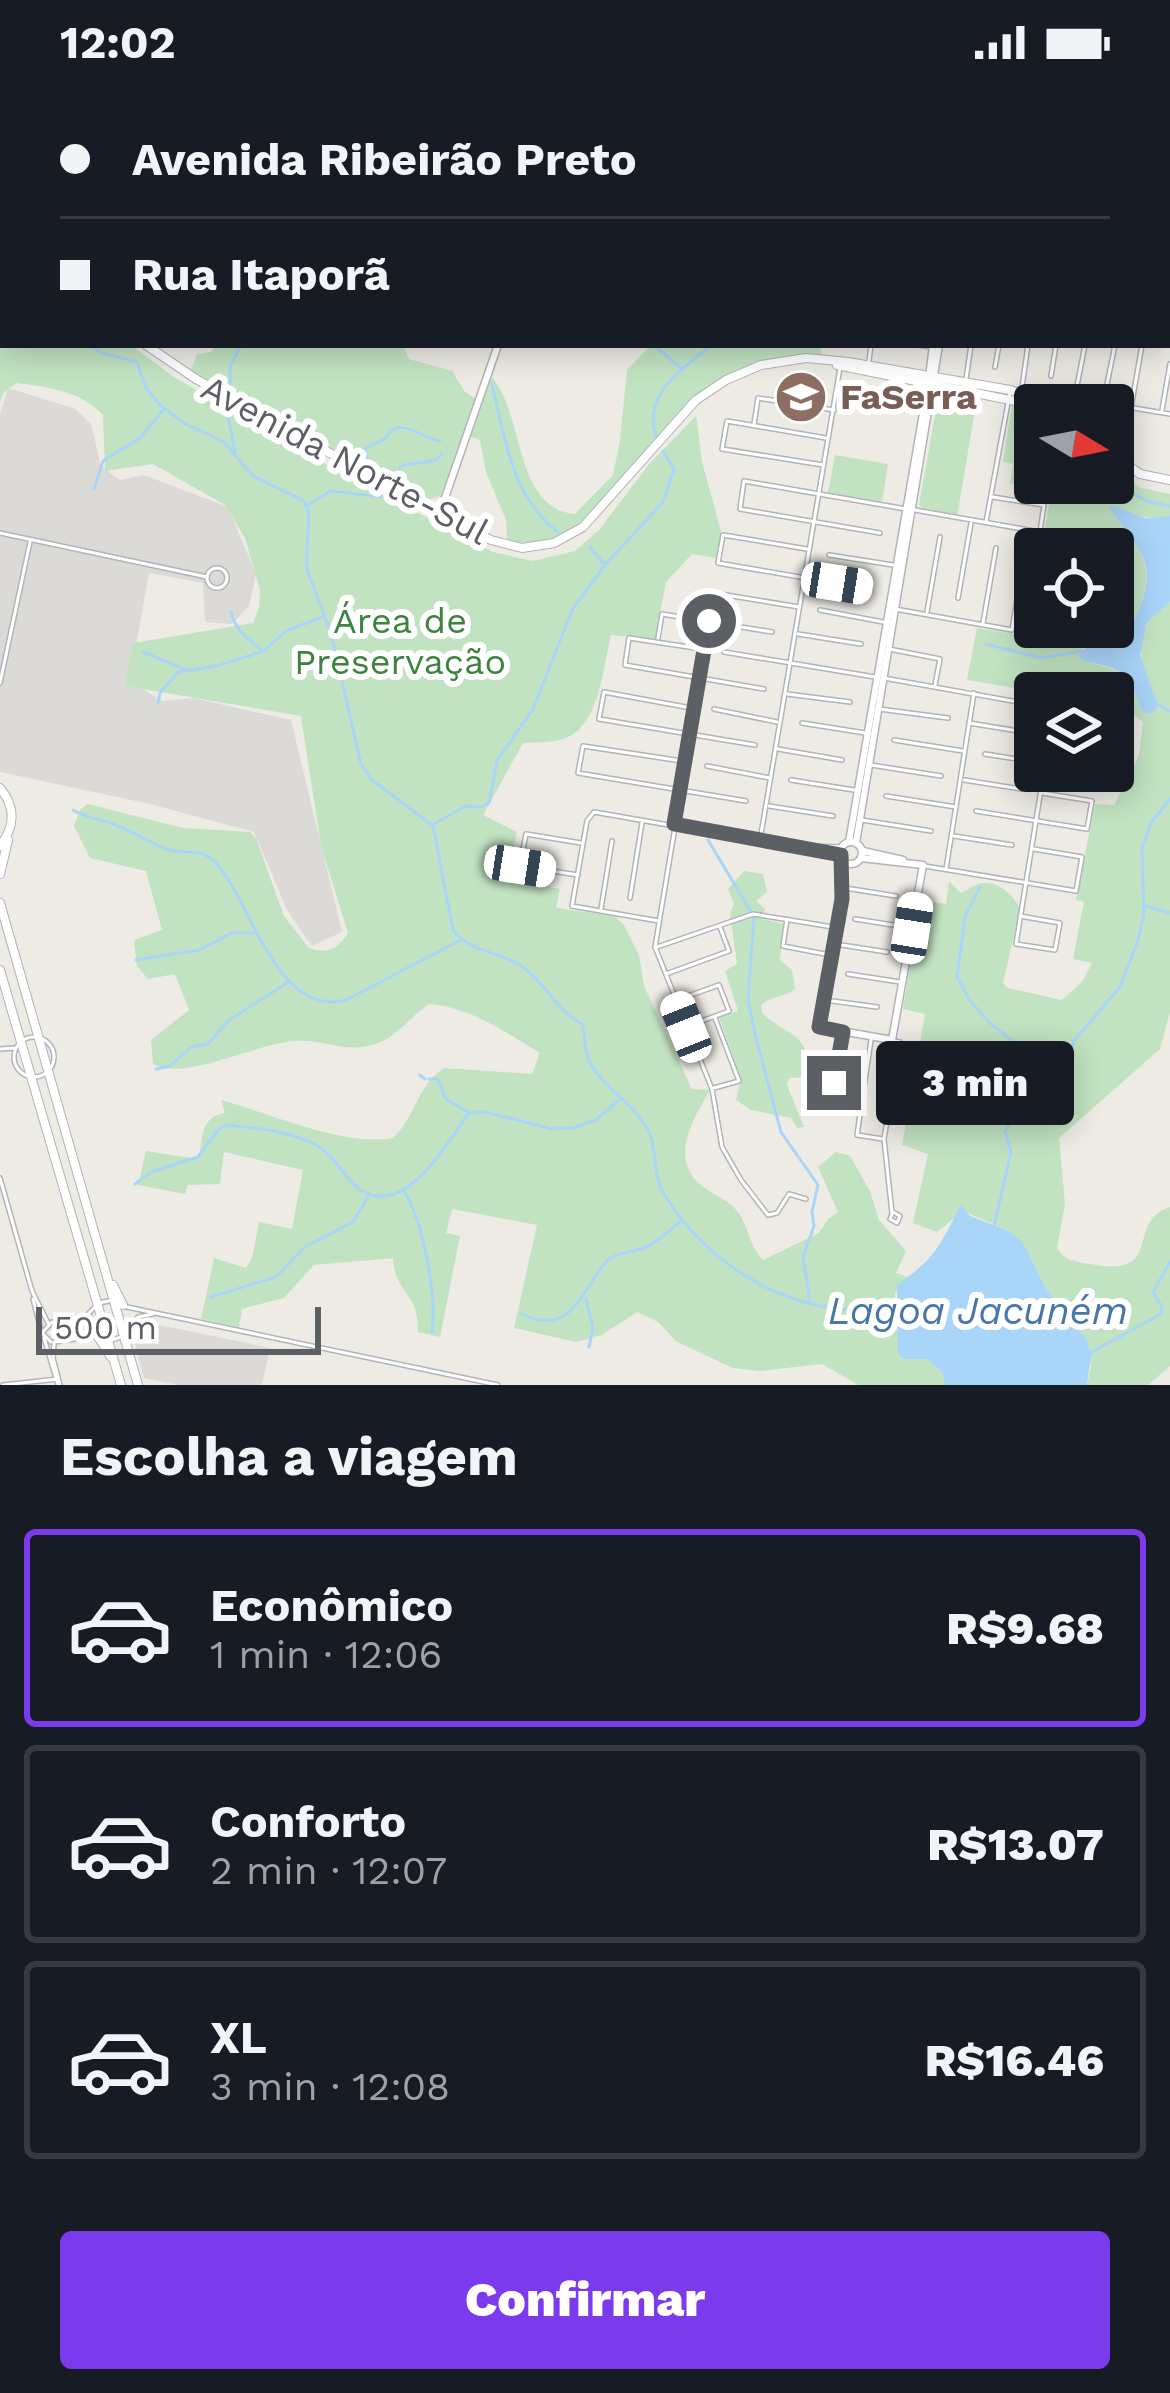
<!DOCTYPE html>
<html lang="pt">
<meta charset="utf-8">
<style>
:root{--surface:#171b24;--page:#20242c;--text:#f1f3f6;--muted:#9ea1a6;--line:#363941;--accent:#7c3aed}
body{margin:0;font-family:"Work Sans",sans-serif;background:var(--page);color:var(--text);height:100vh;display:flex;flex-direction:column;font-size:45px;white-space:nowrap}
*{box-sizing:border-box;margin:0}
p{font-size:39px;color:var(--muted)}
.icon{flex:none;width:66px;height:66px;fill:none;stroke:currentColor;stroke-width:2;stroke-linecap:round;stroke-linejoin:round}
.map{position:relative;height:1301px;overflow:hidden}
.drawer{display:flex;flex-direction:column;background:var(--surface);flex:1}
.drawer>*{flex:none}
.guide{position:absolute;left:0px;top:0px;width:1170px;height:264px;box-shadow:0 6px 30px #0003;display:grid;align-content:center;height:264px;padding:0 60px;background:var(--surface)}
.needle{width:78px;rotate:100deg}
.controls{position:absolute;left:1014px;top:300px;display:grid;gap:24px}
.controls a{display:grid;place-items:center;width:120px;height:120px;border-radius:12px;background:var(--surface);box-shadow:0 6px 30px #0003;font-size:60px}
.scale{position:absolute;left:36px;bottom:30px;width:285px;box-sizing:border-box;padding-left:12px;border:6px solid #5c5f63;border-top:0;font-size:33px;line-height:42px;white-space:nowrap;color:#5c5f63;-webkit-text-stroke:9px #fff;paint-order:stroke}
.end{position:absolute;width:54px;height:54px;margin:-27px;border:15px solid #5c5f63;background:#fff;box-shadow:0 0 0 6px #fff}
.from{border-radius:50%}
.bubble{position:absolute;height:84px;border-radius:12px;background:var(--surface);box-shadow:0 6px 30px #0003;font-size:39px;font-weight:800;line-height:84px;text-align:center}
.car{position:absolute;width:36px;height:72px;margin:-36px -18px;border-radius:15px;box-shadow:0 0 9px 3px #0007;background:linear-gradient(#fff 24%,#345 0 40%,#fff 0 76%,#345 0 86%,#fff 0)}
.guide b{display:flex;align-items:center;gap:42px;height:114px;font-size:45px}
.guide b+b{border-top:3px solid var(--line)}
.guide i{width:30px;height:30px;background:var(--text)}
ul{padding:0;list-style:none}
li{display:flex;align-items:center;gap:36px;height:198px;margin:0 24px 18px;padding:0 36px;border:6px solid var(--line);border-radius:12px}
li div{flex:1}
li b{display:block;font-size:45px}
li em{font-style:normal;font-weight:800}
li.selected{border-color:var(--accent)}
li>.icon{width:108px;height:108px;stroke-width:1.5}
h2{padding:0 60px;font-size:54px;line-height:144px}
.button{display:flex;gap:24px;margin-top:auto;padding:24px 60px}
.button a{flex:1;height:138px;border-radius:12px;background:var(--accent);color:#fff;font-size:48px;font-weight:800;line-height:138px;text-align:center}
.status{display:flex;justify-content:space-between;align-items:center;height:84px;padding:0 60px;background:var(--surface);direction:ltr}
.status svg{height:33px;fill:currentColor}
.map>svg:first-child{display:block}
.industrial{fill:#dcdad6}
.green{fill:#c2e3c2}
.water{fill:#a9d5f9}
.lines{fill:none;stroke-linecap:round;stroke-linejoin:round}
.stream{stroke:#a9d5f9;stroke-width:3}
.minor-casing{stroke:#b1b4b8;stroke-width:6}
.tertiary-casing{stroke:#b1b4b8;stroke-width:9}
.secondary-casing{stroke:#b0b3b8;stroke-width:10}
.minor{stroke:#fff;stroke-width:3}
.tertiary{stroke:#fff;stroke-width:6}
.secondary{stroke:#fff;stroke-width:8}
.route{stroke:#5c5f63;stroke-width:15}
.labels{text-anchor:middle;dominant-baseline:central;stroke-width:12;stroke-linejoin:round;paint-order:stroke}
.education-label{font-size:36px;font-weight:bold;fill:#785e54;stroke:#fff;text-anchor:start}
.street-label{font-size:36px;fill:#5c5f63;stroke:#fff}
.park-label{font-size:36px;fill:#3c833f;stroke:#fff}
.water-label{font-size:39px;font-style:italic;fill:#4777a9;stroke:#fff}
</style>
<div class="status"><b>12:02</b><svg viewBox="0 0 49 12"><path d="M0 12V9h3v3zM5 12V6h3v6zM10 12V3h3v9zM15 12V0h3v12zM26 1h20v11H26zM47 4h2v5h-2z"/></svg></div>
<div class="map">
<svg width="1170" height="1301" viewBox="0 0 1170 1301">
<rect width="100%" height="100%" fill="#edebe4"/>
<!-- industrial -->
<g class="industrial">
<path d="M8,304L76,325L91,340L101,382L120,396L144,391L228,423L256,490L249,522L232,540L205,538L203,499L149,489L130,597L162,617L193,614L291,636L342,848L312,862L287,826L254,748L150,720L0,688V330Z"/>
<path d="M140,1237L270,1264L262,1301H179L144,1294L133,1251Z"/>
</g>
<!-- green -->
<g class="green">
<path d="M0,178L3,261H131L174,293L312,373L493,468L533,477L575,467L599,446L650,379L696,332L702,378L722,451L717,474L692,470L666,498L655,555L611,551C603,582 600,644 563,655C551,659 536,658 523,659L483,731L517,748L508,788L537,794L536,801L560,805L556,824L615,832L624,841L639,871L644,902L692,1005L710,1006C691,1039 667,1078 706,1105C716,1112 729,1116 737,1127C749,1142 749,1162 763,1176L819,1149L828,1135L838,1128L818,1083L836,1068L850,1072L870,1107L879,1136L906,1167L896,1189L909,1193L895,1209V1245L942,1288L945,1301H858L822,1280L759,1287L733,1284L677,1258L658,1238L637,1228L602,1251L576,1258L514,1244L537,1141L452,1125L446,1149L460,1152L440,1253L418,1248C419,1207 395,1211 393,1174L314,1181L284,1214L242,1225L239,1243L201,1235L214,1174L246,1184L252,1174L259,1138L292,1145L303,1086L224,1068L220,1100L188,1101L185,1110L138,1101L146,1067L198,1075C204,1054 198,1034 225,1029L221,1016C269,1029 344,1063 393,1054C416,1032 417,1002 444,984L532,990L540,969C505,948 470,923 429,920C410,933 399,951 378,959C347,971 325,955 296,957C254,959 187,998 153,980L151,956L189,926L175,890L148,895L137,882L134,856L162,846L146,787L90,774L74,742L80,726L88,720L183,744L250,748L256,754L284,832L309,864C327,871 339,864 348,849L321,762L301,632L125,602L133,559L253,539L259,524L260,506L245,454L225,421L153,380L105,387L103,331C81,307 48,303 17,299L4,308L0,319Z"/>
<path d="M216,261H403L409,275L452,287L465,308L478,316L492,294C525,330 513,424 575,430L613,391L620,356L627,286L651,261H821V272C781,272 738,279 706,304C655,344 616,426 562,453C544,462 525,459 507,457L506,436L486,388L480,356L465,351L441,412L423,417L190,287L197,270L211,268Z"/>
<path d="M948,310L977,314L957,433L925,427L919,421L938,315Z"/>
<path d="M1012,320L1035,327V399H1113V384L1141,404L1170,410V432C1147,437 1133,431 1112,421C1114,433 1119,437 1126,447C1153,481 1151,499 1133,539L1088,558L1081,567L1084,577C1121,587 1130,586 1141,626L1157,619C1147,593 1132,567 1147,539C1151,530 1163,526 1170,518V928L1160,965L1059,1054L1065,1120L1057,1164C1065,1177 1076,1178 1090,1180C1166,1195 1124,1138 1170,1123V1282L1148,1301H1087L1091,1282L1086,1254L1045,1203L1023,1158L1009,1147L963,1127L937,1148L913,1139L928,1070L902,1061L925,930L903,925L920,816L946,820L949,797L961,809C967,807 972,802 978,800C996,794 1014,811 1020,825L1003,899L1008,904L1062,916L1082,898L1092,879L1073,875L1084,818L1076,816L1095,720L1114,721L1139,671L1143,638L1114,617L1113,620V609H1035V614L1016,609L1014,604L967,596L977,544L1014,550L1015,543L1029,545L1032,528L1035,543H1113V465H1042L1051,407L1010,400L1013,380L1003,378Z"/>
<path d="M835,371L888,380L882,418L828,409Z"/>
<path d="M744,787L763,790L767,808L756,817L765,825L763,835L784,840L780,876L792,886L795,905C785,914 772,911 761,921L762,929C789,954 808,945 810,993L789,994L787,1001L804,1043L797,1044L791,1034L751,1026L736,1016L741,995L719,933L738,927L725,887L737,880L730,829L734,820L728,805Z"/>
</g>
<!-- water -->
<g class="water">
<path d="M1112,421L1145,434L1170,432V518L1147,538L1140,571L1157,619L1156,626L1149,630L1141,626C1130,587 1122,585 1084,577L1079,572L1091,556L1133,539C1161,479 1143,471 1109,424Z"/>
<path d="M961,1121L970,1132L1009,1147L1023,1158L1045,1203L1086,1254L1091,1271L1087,1301H945L942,1288L927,1275H904L898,1269L897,1201C938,1172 938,1163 961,1121Z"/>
</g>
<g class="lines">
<!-- stream -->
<g class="stream">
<path d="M415,0L416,3"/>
<path d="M1146,0L1147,3"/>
<path d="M827,3L829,0"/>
<path d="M1167,53L1170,60"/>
<path d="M0,217L3,218"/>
<path d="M89,261L102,269L137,278L146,304L161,322L184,339L224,358L253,392L304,417L309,428L306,483L331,549L361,680L371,695L433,742L453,846C469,868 497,867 520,881C547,899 553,924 582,940C586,951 583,964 589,976C602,1004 634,1019 648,1046C658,1065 652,1090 663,1108C702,1173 768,1217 841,1225C861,1227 873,1239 894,1236"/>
<path d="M634,261L656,263L681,284"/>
<path d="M492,301C505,354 512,414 558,448"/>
<path d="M231,310L230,283L241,261"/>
<path d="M1014,322L1035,341"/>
<path d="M228,332L235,368"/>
<path d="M656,352C643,308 682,286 712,261"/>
<path d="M370,387L365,365C371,360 378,359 384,355C387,354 388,349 391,347C405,336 421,354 440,357"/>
<path d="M395,389L404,381L437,376L442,369"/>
<path d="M1113,399L1147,417L1170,422"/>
<path d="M94,405L103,377L140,354L163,326"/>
<path d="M308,421L331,407L382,413"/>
<path d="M590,463L604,480"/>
<path d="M231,528C235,546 248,555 262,566"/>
<path d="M986,560L1041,574L1083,567"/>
<path d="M143,568L184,585"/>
<path d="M158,619L160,609L178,588L217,582L264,567L286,547L322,533"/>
<path d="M1155,619L1170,627"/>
<path d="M73,726C86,734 101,735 116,741C133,748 149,758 166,765C184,772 201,762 216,779C252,818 276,934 346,916L459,857"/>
<path d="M434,740L466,722L480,723L489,719L497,677L533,625L572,526L605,481L663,418L674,385L663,367"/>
<path d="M708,756L751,828"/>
<path d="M980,803L965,833L957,893L970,917L987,936L1021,965L1039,1005"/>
<path d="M1146,822L1170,829"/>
<path d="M754,833L748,916L755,950L781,1048L818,1101L812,1128L814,1142L803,1173L810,1217"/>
<path d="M136,876L199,866L232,849H254"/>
<path d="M156,985L170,982L191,963L208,960L229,936L290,897"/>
<path d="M420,991L425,995"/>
<path d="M429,995H438L446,1015L469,1029L486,1028L552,1045L573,1044L596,1036L619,1016"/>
<path d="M135,1100L151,1088L198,1073L219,1045L227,1041C256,1044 292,1047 318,1062C334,1072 343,1091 357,1103C403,1140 447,1058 469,1029"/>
<path d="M404,1107C423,1137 437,1211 432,1248"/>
<path d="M994,1142L1011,1068L1005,1047L1029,1011L1062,993L1074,957L1120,903L1137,859L1144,830L1142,764L1151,739L1170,715"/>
<path d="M211,1213L276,1193L305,1163L353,1138L369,1111"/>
<path d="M586,1215L593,1244L589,1263"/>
<path d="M522,1230C572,1256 583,1202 607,1177C615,1169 633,1168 644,1164C658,1158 670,1146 682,1136"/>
<path d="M1090,1269L1161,1230L1162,1223L1153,1208L1170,1178"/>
</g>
<!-- minor casing -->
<g class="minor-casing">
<g id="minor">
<path d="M23,0V3"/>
<path d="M240,0L244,3"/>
<path d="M495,0L497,3"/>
<path d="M938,0L952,3"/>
<path d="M1033,0L1052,3"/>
<path d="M70,3L87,0"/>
<path d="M134,3L146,0"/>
<path d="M179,3L181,0"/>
<path d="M212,3L214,0"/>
<path d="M336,3L337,0"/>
<path d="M0,16L3,15"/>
<path d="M0,37H3"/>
<path d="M0,85L3,84"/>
<path d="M2,125L3,123"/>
<path d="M1167,224H1170"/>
<path d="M919,261L931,263"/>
<path d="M869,277L871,261"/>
<path d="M995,283L999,261"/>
<path d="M1051,292L1056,261"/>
<path d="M966,295L971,261"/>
<path d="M1107,300L1115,261"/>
<path d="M1022,303L1028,261"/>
<path d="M1018,305L1170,330"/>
<path d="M1075,312L1085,261"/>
<path d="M1131,324L1142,261"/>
<path d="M1162,326L1170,280"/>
<path d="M754,340L758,314L834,326"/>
<path d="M823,381L722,365L727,337L826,354"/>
<path d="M915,426L1040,448L1044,421L993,413"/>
<path d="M986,438L1010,308"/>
<path d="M0,449L207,493"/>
<path d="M880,449L740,425L744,397L906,425"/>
<path d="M807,465L723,451L718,479L870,505"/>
<path d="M829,471L893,481"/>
<path d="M1024,483L1035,485"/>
<circle cx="217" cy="494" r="10"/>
<path d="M1019,512L1035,514"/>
<path d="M958,514L971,439"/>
<path d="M799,523L714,509L655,863L712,1005L722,1063L741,1096L768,1131L777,1129L789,1110L806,1115"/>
<path d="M895,525L1012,546L1028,448"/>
<path d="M820,526L883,538"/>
<path d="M927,528L940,453"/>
<path d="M983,539L996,464"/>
<path d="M798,550L861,560"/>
<path d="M658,554L662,530L772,548"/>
<path d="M702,565L629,554L625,581L764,605"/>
<path d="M889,565L940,575L935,601"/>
<path d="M724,568L875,593"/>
<path d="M884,594L1035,621"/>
<path d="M0,599L30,458"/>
<path d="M787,610L850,618"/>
<path d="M691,624L604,608L599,635L755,661"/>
<path d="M714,625L777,638"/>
<path d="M879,625L948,634"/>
<path d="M802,639L865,649"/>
<path d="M969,639L1031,649"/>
<path d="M894,656L963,667"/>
<path d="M778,665L842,676"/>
<path d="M985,670L1035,678"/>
<path d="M682,677L583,662L578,689L746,717"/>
<path d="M871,681L941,692"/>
<path d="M707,682L770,694"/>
<path d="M1087,687H1103"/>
<path d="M791,696L854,706"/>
<path d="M964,696L1021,705"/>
<path d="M886,712L956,723"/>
<path d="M769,722L833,732"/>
<path d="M976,727L1087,745L1092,717L1042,709"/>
<path d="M862,736L931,747"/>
<path d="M954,752L1012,761"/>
<path d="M760,756L840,284"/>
<path d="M801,762L842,763"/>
<path d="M925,782L1076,807L1082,773L1034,765"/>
<path d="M946,785L974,609"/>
<path d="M578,791L520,782L526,750L581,759"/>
<path d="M845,804L896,812"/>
<path d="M630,814L642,739"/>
<path d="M601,825L612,757"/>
<path d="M1020,832L1060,839L1055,866L1016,860L1044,687"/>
<path d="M787,835L783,862L830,871"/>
<path d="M855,835L912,844"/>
<path d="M659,837L572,822L587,737L594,728L841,771"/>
<path d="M835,860L887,868"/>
<path d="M657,863L753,830L833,843"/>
<path d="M666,890L729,867L720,843"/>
<path d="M848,890L900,898"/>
<path d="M677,916L719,901L729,927L688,942"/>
<path d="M825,916L877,923"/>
<path d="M843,949L834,999L863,1004"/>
<circle cx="34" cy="973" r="20"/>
<path d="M871,956L857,1051L883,1055"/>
<path d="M0,965L16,964"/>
<path d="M714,1004L739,997L715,934"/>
<path d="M0,1094L32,1207L48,1239"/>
<path d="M893,1128L900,1132L897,1139L890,1135Z"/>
<path d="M892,1129L884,1055L900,958L894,957"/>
<path d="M33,1215L41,1246"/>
<path d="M127,1223L498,1301"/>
<path d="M90,1232L95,1251"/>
<path d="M56,1238L85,1233L99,1219L113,1216"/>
<path d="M44,1254L58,1301"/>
<path d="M109,1257L124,1252L138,1233L153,1230"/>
<path d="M51,1258L42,1249L52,1238L62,1243L59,1256"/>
<path d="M54,1258L94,1252"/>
<path d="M54,1260L53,1274L60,1301"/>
<path d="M3,1301L58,1295"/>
</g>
</g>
<!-- tertiary casing -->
<g class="tertiary-casing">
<g id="tertiary">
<path d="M116,3L117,0"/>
<path d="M612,3V0"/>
<path d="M976,3L977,0"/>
<path d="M984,3V0"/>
<path d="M929,293L933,261"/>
<path d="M438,434L498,261"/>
<circle cx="851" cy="769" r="11"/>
<path d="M849,758L926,312"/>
<path d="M856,759L939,261"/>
<path d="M863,767L903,776"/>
<path d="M843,776L841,815L819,943L892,956L923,781L861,774"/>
</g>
</g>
<!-- secondary casing -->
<g class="secondary-casing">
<g id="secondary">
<path d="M0,142L3,145"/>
<path d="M0,150L3,152"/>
<path d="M0,157L3,160"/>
<path d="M0,166L3,169"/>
<path d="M146,261L196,295L440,430L491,456L522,464L554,459L583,443L696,316L726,296L761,281L806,274L848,278L1010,306L1052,321"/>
<path d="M837,281L1035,321"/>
<path d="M917,298L926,312"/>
<path d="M1113,370L1140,390L1170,396"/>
<path d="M0,704C16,723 15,743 0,762"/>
<path d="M0,790L8,756"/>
<path d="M0,819L138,1301"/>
<path d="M0,886L121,1301"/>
<path d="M113,1201L123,1221"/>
<path d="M99,1254L111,1273"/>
</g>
</g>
<!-- minor -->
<use href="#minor" class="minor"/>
<!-- tertiary -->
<use href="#tertiary" class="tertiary"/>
<!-- secondary -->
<use href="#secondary" class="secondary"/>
</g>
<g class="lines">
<!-- route -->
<path class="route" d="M709,537L674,740L841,771L842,815L819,943L843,948L834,999"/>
</g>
<!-- icons -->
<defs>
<g id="university-disc" transform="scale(2.7)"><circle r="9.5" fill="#8d6e63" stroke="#fff"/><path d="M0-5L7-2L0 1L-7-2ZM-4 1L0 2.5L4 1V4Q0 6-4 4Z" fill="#fff"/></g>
</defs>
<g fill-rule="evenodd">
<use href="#university-disc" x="801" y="313"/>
</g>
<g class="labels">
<!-- education labels -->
<g class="education-label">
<text x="840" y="313">FaSerra</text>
</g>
<!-- street labels -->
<g class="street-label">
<text transform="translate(345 376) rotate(28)">Avenida Norte-Sul</text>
</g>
<!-- park labels -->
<g class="park-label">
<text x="400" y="537">Área de<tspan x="400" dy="41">Preservação</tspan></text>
</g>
<!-- water labels -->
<g class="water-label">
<text x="978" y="1226">Lagoa Jacuném</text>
</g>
</g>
</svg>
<div class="controls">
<a><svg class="needle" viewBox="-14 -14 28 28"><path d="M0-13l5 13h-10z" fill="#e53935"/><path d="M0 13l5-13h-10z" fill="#9ea1a6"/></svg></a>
<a><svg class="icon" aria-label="locate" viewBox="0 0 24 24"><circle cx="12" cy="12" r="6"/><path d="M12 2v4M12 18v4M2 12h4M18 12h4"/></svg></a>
<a><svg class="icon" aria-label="layers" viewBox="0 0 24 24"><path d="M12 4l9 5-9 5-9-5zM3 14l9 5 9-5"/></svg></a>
</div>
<div class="scale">500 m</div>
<i class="end from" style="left:709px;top:537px"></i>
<i class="end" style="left:834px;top:999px"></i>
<div class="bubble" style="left:876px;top:957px;width:198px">3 min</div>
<i class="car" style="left:837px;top:499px;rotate:99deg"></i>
<i class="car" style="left:520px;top:782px;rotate:99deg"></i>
<i class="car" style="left:912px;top:844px;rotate:9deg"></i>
<i class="car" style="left:686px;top:943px;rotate:338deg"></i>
<div class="guide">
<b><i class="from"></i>Avenida Ribeirão Preto</b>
<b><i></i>Rua Itaporã</b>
</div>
</div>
<section class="drawer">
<h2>Escolha a viagem</h2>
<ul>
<li class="selected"><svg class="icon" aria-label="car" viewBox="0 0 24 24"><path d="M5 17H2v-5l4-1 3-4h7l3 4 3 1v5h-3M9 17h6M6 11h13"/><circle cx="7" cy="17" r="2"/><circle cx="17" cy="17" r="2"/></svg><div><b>Econômico</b><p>1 min · 12:06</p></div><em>R$9.68</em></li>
<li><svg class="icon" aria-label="car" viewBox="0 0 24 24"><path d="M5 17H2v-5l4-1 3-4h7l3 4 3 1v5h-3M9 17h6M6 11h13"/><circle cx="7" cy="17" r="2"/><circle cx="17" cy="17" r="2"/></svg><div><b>Conforto</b><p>2 min · 12:07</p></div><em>R$13.07</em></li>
<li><svg class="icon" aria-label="car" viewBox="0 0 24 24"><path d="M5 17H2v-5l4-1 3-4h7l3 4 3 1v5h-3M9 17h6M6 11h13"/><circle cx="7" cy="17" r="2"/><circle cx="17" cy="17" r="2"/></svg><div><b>XL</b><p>3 min · 12:08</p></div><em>R$16.46</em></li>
</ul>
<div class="button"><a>Confirmar</a></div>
</section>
